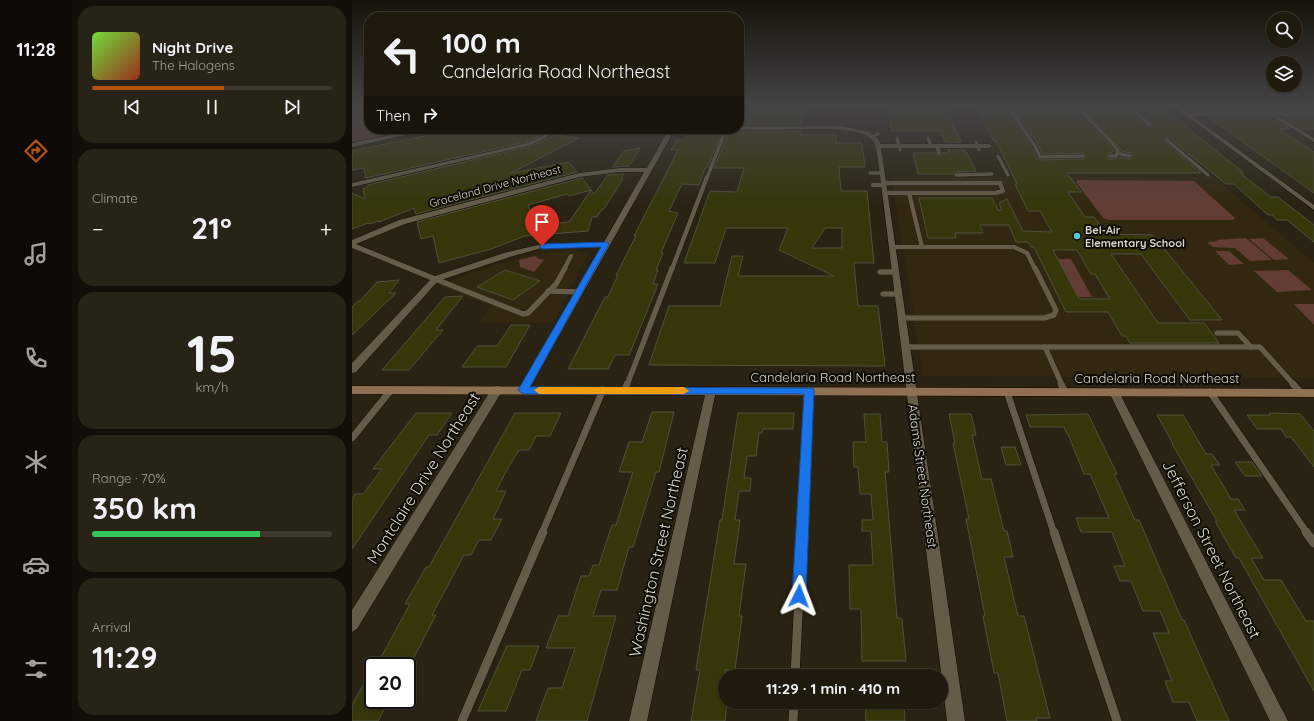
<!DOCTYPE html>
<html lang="en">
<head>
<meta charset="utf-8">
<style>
	:root { --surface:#201a0e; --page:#282317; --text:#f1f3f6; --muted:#a2a19e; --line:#3d382e; --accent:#b45309 }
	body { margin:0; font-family:Quicksand,sans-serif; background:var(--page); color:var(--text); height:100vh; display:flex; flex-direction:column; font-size:15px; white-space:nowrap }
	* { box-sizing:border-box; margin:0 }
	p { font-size:13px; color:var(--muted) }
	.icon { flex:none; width:22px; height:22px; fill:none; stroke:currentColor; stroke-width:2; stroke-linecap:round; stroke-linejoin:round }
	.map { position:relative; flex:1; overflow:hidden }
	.panel { display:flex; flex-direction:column; gap:6px; padding:6px; background:#120e08; width:280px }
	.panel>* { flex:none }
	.guide { position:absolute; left:12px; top:12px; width:380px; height:122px; border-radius:16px; box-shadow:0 1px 3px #0004,0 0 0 1px var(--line); background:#201a0e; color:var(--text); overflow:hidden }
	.fabs { position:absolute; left:914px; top:12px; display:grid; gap:8px }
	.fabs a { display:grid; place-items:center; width:36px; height:36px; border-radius:50%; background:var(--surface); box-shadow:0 1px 3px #0004,0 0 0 1px var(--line); font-size:20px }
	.speed { position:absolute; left:12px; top:657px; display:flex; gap:8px; font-size:20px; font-weight:700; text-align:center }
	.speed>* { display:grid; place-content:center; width:52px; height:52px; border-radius:50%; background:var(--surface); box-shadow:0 1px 3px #0004,0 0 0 1px var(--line); line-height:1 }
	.speed .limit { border:2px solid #111; border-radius:6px; background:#fff; color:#111 }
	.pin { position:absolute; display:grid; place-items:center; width:34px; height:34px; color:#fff; margin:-41px -17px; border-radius:50% 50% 50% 0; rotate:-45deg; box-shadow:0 0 4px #0007 }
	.pin .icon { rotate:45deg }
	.me { position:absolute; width:44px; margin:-22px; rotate:3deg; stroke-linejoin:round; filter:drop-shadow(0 0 3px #0008) }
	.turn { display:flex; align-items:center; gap:14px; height:84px; padding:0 12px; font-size:18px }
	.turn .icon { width:52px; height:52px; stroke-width:2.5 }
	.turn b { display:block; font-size:28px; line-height:34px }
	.then { display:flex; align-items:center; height:38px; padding:0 12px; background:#0003; gap:8px; font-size:15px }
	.big { font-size:30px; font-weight:700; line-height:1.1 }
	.panel .widget { flex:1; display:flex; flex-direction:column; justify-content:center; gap:6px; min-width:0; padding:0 14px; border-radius:16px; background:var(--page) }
	.panel .dial { align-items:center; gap:0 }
	.dial b { font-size:52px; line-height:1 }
	.song { display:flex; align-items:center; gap:12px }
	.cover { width:48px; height:48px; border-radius:6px; background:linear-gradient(135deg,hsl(100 70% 55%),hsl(10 70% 35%)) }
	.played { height:4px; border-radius:2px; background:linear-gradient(90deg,var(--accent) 55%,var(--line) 55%) }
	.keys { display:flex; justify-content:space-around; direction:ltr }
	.heat { display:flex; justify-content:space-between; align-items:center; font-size:22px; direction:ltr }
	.charge { height:6px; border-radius:3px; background:linear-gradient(90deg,#34c759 70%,var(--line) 0) }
	.trip { position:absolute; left:366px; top:669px; width:230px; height:40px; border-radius:20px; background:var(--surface); box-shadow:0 1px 3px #0004,0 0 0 1px var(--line); font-weight:700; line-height:40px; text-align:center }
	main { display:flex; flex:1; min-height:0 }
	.menu { display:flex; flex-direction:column; width:72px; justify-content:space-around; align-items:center; background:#0d0a06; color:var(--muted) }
	.menu .icon { width:28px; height:28px }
	.menu .active { color:var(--accent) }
	.menu b { font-size:18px; color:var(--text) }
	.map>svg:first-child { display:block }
	.built { fill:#322710 }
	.green { fill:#633d35 }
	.building { fill:#36360a; stroke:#4f503d; fill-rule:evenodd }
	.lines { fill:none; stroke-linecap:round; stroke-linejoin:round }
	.service-far4-casing { stroke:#120b01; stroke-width:4 }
	.service-far3-casing { stroke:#120b01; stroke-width:5 }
	.service-far2-casing { stroke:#120b01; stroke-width:6 }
	.service-far1-casing { stroke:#120b01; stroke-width:8 }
	.service-casing { stroke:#120b01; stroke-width:10 }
	.minor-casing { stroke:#120b01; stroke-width:1 }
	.secondary-casing { stroke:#120b01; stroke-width:1 }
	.service-far4 { stroke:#655b49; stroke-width:3.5 }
	.service-far3 { stroke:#655b49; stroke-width:4.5 }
	.service-far2 { stroke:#655b49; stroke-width:5.5 }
	.service-far1 { stroke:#655b49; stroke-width:7 }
	.service { stroke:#655b49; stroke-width:9 }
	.minor { fill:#655b49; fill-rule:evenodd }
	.secondary { fill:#8f7050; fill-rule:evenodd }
	.route { fill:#1a73e8; stroke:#114b97 }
	.slow { fill:#f59e0b }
	.poi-dot { fill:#56c9e1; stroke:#0f0c06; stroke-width:1.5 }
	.labels { text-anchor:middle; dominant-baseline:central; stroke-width:4; stroke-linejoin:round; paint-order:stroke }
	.far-street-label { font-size:11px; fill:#dbd6cb; stroke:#0f0c06 }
	.far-poi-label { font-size:11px; font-weight:bold; fill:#dbd6cb; stroke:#0f0c06; text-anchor:start }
	.street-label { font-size:13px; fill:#dbd6cb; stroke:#0f0c06 }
	.near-street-label { font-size:16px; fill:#dbd6cb; stroke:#0f0c06 }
</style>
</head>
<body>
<main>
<nav class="menu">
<b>11:28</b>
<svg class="icon active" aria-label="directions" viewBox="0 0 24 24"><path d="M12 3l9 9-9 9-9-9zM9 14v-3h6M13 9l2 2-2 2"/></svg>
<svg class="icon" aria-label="music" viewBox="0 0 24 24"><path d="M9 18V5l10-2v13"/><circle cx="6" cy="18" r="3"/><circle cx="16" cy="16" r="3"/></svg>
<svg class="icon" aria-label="phone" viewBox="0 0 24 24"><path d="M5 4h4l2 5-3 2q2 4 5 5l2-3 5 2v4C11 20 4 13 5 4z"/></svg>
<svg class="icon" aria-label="climate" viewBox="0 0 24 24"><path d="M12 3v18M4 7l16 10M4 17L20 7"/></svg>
<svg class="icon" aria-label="car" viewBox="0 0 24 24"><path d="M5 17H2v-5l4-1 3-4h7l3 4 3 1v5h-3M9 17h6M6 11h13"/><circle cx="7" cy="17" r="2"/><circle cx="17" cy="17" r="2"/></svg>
<svg class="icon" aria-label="filters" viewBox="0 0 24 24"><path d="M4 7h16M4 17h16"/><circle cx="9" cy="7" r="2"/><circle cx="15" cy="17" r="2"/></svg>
</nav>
<section class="panel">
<div class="widget">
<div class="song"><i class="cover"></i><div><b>Night Drive</b><p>The Halogens</p></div></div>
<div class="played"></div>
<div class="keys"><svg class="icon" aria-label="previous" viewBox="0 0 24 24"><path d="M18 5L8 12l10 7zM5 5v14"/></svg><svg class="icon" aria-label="pause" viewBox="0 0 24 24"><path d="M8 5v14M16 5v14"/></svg><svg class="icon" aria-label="next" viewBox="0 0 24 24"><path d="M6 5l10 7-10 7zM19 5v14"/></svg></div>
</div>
<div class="widget"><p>Climate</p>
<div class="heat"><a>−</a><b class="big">21°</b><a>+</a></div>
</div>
<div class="widget dial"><b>15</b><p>km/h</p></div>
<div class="widget"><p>Range · 70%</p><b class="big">350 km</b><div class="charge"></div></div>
<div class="widget"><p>Arrival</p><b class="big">11:29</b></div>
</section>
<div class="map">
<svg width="962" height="721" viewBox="0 0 962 721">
	<rect width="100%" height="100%" fill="#2a2212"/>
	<g class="built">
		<polygon points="540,177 862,177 962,263 962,378 571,376"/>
		<polygon points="223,250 236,254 201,323 128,322 138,306 88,287 108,277 173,256 200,252"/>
	</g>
	<g class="green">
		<polygon points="0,106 17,106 17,129 71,129 0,144"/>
		<polygon points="726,180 842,181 883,218 881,220 757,220 751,218 724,182"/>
		<polygon points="894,238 920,260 898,261 883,248 861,247 855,242 866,241 864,240"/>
		<polygon points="911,238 937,259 922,260 897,239"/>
		<polygon points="863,251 877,251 892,264 877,265"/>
		<polygon points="184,256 185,258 192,260 182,272 168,267 167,260"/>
		<polygon points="706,259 719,259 740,297 726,297"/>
		<polygon points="936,270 960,290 925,292 902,271"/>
		<polygon points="942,304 962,304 962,325"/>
	</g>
	<g class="building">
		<polygon points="399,106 452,106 449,124 392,124"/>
		<polygon points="536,106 593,106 609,142 593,142 589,131 539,131"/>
		<path d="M623,106h30l27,42 5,11 3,1 43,-1 3,-3 -3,-3 -41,1 -4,-10 -26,-38h65l8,14 22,21 7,10 -7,4v3l3,1h6l3,-2 12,2 2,-4 -2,-2 -10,-2 -5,-8 -26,-27 -6,-10h73l4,3h3l80,64h-4l31,24h7l36,28v17l-27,-22h-10l-5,-5h-4l-34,-31h-8l-58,-47 -4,1 1,4 36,31h-134l14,19h-13l17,25h9l13,17 46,1 69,85h-32l-49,-66h-30l47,69h46l15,20h-89l-4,-7h-4l-14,-24h-42l-32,-65h-3l-3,-5h-12l-7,-17h-29l3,8h-28l1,5h-28l-9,-40h73l6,12h4l-3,-7 8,-4 16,32 29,1 -12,-21h-12l-13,-27h2l-21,-43h-2zM782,109l18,14v4h-4l-15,-13 -1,-3zM701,250h24l14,24h4l15,25h-31z"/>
		<polygon points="840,106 902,106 908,111 847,111"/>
		<polygon points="913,106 957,106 962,109 962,111 921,111"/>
		<polygon points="856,117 919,117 938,129 927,129 962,152 962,193"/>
		<polygon points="931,117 962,117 962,129 950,129"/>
		<polygon points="96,129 163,129 192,133 174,142 14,178 12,168 0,170 0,151 73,136"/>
		<path d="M390,131h58v4h36v8h26l3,24h-26l2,24h26l7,72h-20l4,43h20l7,60 -236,-1 20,-59h51l12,-50h11l-5,20h96l-55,-26 9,-22h-62l-11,35h-31l26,-72 27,1 7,-24h-30l14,-34 13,-1zM473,228h17v20h-30z"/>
		<polygon points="336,133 369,134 355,168 353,168 347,185 330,184 317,211 326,213 309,253 311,253 304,270 306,270 301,284 306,284 280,348 277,355 263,355 256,369 216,369 253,297 256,297 266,275 264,275 284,236 282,236 326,150 319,150 325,140 332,140"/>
		<polygon points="203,135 227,138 159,173 217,162 225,172 64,214 62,208 27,222 26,221 17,224 16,223 0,229 0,193 13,199 11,189 16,187 16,185 179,146"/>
		<polygon points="288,148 277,166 261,167 272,151"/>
		<polygon points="596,150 612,150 613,153 615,153 624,171 604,172 601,174 566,174 561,153 584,153 588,156 590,153 597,153"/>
		<polygon points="272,174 269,179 271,179 252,209 250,209 245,217 240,217 236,231 173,236 139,249 87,263 81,236 69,239 65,222 230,178 239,190 217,196 215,194 176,205 184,225 217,222 239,190 242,194 256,175"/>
		<polygon points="153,270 188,281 161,300 125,287"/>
		<polygon points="47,280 37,293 44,293 0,335 0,307 6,301 8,301 25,282"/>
		<polygon points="111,296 84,330 91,330 57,370 30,370 93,297"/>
		<polygon points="159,325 178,325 154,367 110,367 125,346 145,346"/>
		<polygon points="300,412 322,412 307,472 304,472 281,547 277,547 265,590 249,590 241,616 264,616 235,721 184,721 196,688 210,688 223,648 194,648 206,616 216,616 229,576 237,576 241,565 247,565 260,525 264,525 281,472 267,472 277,442 290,442"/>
		<polygon points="64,413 100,413 85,435 77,435 0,549 0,499 3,494 11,494 30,469 21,469"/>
		<polygon points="163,413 209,413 198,436 184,436 177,450 167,450 156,468 144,491 154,491 141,519 150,519 139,540 127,540 119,555 112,555 80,615 84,615 60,661 27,661 58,604 53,604 74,567 77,567"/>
		<polygon points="386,413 442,413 441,429 411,429 410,433 407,433 404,456 395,456 392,478 399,478 398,491 387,491 383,520 388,520 382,564 394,564 387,616 390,616 383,670 373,670 373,702 375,702 373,721 339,721 348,670 344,670 368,520 370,520"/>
		<polygon points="917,413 948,414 962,431 962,467 939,437 934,437 929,429 905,429 895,415 918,415"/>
		<polygon points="512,414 528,414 530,442 535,442 537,472 533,472 545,618 550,619 554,661 510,661 509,609 498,609 497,565 521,565 519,531 510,531 510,520 521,520 519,494 508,494 506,467 502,467 501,442 514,442"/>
		<polygon points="597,414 619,414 624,435 620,435 630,479 639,479 652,531 655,531 661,557 652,557 666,616 672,616 698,718 684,718 685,721 655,721 646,673 642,673 631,616 633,616 614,519 617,519 601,443 603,443"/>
		<polygon points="736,414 765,474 762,474 783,520 787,520 830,620 832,620 877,721 845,721 837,702 821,702 813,681 820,681 801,633 817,633 808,611 791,611 779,581 768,581 762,566 773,566 760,532 729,532 724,518 757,518 738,474 732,474 716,434 715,434 712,427 678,427 674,415"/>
		<polygon points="805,415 831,415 854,454 860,454 868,465 859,465 879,499 886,499 893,510 882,510 911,558 899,558 912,580 929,580 954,621 962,621 962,691 887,558 884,558 863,521 865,521 820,444 821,444"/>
		<polygon points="649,447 663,447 669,465 654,465"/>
		<polygon points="883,462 900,462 910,476 893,476"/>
		<polygon points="155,646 187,646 178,670 170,670 154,711 126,711"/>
		<polygon points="11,685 21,685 21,700 37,700 26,721 0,721 0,705"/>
		<polygon points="513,702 552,702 553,721 514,721"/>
	</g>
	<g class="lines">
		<g class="service-far4-casing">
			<g id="service-far4">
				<polyline points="656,106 683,146 688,157 731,156"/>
				<path d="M728,106c8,18 28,27 38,45l-2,5h-6"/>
				<polyline points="783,112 798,125"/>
				<polyline points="835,114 962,114"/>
				<polyline points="520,137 526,134"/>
				<polyline points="545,138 548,150"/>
				<polyline points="576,138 579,146"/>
				<polyline points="815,140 856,175"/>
				<polyline points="624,142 627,150"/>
				<polyline points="585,146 587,153"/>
				<polyline points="765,153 778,156"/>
				<polyline points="646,156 656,175"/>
				<polyline points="518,173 531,173"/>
				<polyline points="604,175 640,174"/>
				<polyline points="355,178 374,129"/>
			</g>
		</g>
		<g class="service-far3-casing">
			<g id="service-far3">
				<polyline points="532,183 648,183 651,191 643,193 533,193"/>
				<polyline points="521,185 532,185"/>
				<polyline points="557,193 570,247"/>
				<polyline points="540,247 662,247 675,253 683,269"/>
				<polyline points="212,269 219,256"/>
				<polyline points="320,269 355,177"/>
			</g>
		</g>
		<g class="service-far2-casing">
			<g id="service-far2">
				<polyline points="528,272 544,272"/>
				<polyline points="83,279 171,314 176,313 204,284 213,268"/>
				<polyline points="196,291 227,292"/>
				<polyline points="531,294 546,294"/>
				<polyline points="550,318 692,318 702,315 704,310 683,268"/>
				<polyline points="865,333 886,333 899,347"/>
				<polyline points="553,347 908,347 942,385"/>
				<polyline points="693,347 710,385"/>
				<polyline points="275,385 320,268"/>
			</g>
		</g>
		<g class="service-far1-casing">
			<g id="service-far1">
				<polyline points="709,384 713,392"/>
				<polyline points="941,384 949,393"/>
				<polyline points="273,390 275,384"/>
				<polyline points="655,392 702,533"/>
				<polyline points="858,392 955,533"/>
				<polyline points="0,438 39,390"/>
				<polyline points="190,533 251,390"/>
				<polyline points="450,533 457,391"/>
			</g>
		</g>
		<g class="service-casing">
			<g id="service">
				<polyline points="702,532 765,721"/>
				<polyline points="954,532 962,543"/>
				<polyline points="443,676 450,532"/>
				<polyline points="110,721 191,532"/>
				<polyline points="441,721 442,702"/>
			</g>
		</g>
		<g class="minor-casing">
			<g id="minor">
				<polygon points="821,106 827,106 962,205 962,210"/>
				<polygon points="903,106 910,106 962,138 962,142"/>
				<path d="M387,126h104l27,6 9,8 1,4h109l3,2 -3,2h-108l84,573h-18l-66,-538c-1,-8 -4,-38 -8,-42 -15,-21 -108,-7 -136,-12h2z"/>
				<polygon points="69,129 80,129 0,147 0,143"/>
				<polygon points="204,129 211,129 179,145 0,187 0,183 175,143"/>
				<path d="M317,129h6l-148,264h-8l-1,-3 83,-144 -59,2 -32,9 -72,24 -82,91 -4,1v-10l78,-83 -78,-32v-8l47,-20 180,-47 41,-5h27zM268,172h24l-40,70 -62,2 -38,9 -69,23 -79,-32 49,-20 174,-47z"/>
				<polygon points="145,386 149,387 150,390 149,393 5,629 0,632 0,610 141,387"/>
				<polygon points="359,387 363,388 364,391 295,721 277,721 354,391 355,388"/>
				<polygon points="762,388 766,389 767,392 936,721 918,721 757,392 758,389"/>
			</g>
		</g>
		<g class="secondary-casing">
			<polygon id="secondary" points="0,386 962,389 962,397 0,394"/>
		</g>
		<use href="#service-far4" class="service-far4"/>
		<use href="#service-far3" class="service-far3"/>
		<use href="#service-far2" class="service-far2"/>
		<use href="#service-far1" class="service-far1"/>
		<use href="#service" class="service"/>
		<use href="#minor" class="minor"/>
		<use href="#secondary" class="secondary"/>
	</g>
	<linearGradient id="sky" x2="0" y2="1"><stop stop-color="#17130a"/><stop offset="0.51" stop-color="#444"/><stop offset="1" stop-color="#444" stop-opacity="0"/></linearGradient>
	<rect width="962" height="207" fill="url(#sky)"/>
	<polygon class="route" points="254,242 257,244 178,387 461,388 462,391 454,596 452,601 447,603 442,601 440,596 452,394 171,394 166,390 249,247 190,249 187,246 190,244"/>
	<polygon class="slow" points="187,387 332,387 337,391 332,394 187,394 182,390"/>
	<circle class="poi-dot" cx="725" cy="236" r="4"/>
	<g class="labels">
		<g class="far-street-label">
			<text transform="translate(143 186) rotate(-15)">Graceland Drive Northeast</text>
		</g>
		<g class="far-poi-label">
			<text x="733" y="230">Bel-Air<tspan x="733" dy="13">Elementary School</tspan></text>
		</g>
		<g class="street-label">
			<text x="481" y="377">Candelaria Road Northeast</text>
			<text x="805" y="378">Candelaria Road Northeast</text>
			<text transform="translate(571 476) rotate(82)">Adams Street Northeast</text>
		</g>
		<g class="near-street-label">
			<text transform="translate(71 478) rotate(-58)">Montclaire Drive Northeast</text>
			<text transform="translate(860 549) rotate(63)">Jefferson Street Northeast</text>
			<text transform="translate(306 552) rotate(-77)">Washington Street Northeast</text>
		</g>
	</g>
</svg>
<div class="fabs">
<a><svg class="icon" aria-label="search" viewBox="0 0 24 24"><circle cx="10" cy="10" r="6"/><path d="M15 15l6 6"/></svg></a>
<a><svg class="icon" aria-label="layers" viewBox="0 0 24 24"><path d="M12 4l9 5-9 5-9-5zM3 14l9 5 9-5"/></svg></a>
</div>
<div class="speed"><div class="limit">20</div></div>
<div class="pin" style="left:190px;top:246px;background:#d93025"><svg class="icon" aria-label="arrive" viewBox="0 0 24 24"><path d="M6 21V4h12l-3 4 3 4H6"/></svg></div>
<svg class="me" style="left:447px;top:596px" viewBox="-20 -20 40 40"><path d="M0-17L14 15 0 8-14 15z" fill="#1a73e8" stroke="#fff" stroke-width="4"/></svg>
<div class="trip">11:29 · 1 min · 410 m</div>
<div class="guide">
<div class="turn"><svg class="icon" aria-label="left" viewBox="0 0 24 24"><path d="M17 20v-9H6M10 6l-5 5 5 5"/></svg><div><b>100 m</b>Candelaria Road Northeast</div></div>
<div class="then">Then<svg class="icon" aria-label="right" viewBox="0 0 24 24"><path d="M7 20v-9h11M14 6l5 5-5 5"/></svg></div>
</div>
</div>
</main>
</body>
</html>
